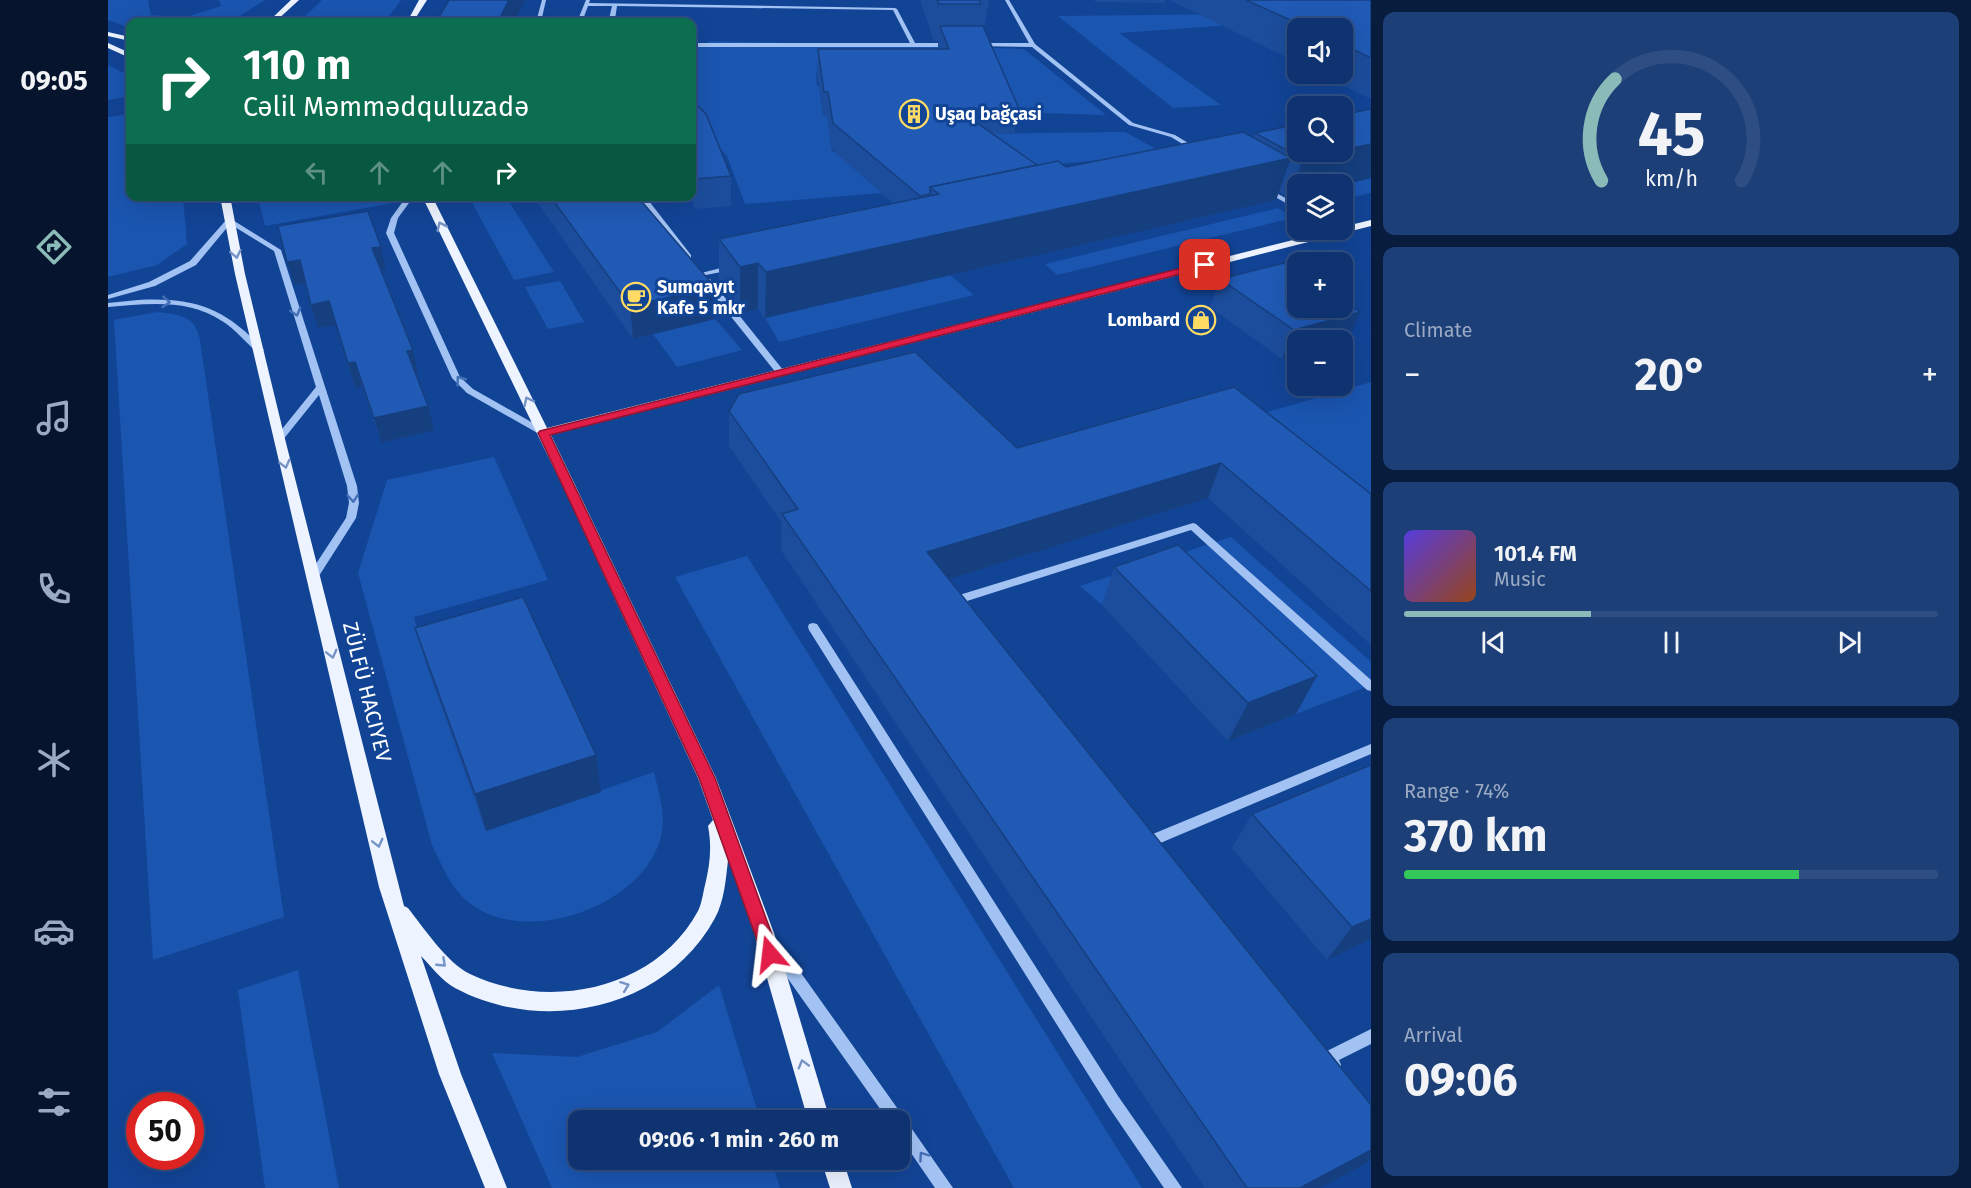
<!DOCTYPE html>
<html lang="en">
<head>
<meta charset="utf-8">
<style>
	:root { --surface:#0e3370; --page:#1c3f78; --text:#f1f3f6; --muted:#9baac3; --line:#2e4e83; --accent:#8bbbb9 }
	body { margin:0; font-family:"Fira Sans",sans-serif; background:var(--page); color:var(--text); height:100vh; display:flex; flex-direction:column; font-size:22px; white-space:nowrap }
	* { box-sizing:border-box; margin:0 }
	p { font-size:20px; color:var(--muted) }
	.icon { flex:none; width:33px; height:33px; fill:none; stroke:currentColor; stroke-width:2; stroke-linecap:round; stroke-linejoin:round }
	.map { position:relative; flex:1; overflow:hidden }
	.details { display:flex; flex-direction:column; gap:12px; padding:12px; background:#081c3e; width:600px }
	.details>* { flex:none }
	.banner { position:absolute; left:18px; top:18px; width:570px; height:183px; border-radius:12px; box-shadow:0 6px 24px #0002,0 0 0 2px var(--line); background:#0b6e4f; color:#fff; overflow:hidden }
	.fabs { position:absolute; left:1179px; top:18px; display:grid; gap:12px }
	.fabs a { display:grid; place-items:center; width:66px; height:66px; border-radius:12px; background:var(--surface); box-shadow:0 6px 24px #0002,0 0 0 2px var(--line); font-size:30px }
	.speed { position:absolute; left:18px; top:1092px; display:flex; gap:12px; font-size:30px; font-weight:700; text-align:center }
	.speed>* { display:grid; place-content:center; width:78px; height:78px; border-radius:50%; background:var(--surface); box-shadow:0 6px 24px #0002,0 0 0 2px var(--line); line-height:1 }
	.speed .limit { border:9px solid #d22; background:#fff; color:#111 }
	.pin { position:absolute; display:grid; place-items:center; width:51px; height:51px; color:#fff; margin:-26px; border-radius:12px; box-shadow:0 3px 9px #0006 }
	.me { position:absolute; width:66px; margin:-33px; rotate:343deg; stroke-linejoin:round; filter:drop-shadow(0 0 4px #0008) }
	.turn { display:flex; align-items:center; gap:21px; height:126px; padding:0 18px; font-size:27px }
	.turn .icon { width:78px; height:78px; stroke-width:2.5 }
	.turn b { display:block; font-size:42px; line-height:51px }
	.lanes { display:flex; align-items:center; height:57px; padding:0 18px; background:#0003; justify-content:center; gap:30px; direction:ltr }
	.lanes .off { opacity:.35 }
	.big { font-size:45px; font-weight:700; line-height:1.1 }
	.details .tile { flex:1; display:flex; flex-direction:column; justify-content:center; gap:9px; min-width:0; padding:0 21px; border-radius:12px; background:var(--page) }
	.details .dial { align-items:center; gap:0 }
	.dial svg { height:156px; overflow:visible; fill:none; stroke:var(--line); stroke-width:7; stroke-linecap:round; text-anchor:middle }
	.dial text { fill:var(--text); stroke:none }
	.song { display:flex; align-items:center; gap:18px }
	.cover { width:72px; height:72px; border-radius:9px; background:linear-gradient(135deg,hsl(250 70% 55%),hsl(20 70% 35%)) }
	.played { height:6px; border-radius:3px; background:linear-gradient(90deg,var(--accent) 35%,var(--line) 35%) }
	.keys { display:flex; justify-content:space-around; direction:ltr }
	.heat { display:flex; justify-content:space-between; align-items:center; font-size:33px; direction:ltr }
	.charge { height:9px; border-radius:4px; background:linear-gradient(90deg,#34c759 74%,var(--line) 0) }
	.trip { position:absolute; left:460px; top:1110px; width:342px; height:60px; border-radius:12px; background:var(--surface); box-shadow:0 6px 24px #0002,0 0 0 2px var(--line); font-weight:700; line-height:60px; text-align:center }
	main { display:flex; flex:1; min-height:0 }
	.dock { display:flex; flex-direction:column; width:108px; justify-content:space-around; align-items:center; background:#06142d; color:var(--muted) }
	.dock .icon { width:42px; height:42px }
	.dock .current { color:var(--accent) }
	.dock b { font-size:27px; color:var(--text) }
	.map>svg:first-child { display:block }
	.green { fill:#1a55b0 }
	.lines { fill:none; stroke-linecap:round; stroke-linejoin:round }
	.minor { fill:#a2c2f3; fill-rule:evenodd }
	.major { fill:#eef4ff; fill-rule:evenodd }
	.wall { fill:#1c4d9c }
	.shaded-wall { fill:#163f7f }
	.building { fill:#205ab5; stroke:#163f7f; stroke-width:1.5 }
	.oneway { stroke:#7593c5 }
	.oneway2 { stroke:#4470b7 }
	.route { fill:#e11d48; stroke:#92132f; stroke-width:1.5 }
	.labels { text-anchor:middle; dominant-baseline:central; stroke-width:6; stroke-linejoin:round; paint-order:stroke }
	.far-poi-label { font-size:18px; font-weight:bold; fill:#fff; stroke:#124496; text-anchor:start }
	.street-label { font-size:21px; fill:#fff; stroke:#124496 }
</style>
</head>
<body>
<main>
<nav class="dock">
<b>09:05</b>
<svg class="icon current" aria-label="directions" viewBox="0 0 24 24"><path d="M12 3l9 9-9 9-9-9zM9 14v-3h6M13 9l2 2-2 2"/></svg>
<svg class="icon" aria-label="music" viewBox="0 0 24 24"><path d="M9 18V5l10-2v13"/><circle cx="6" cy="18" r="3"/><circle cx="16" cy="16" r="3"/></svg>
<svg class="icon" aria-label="phone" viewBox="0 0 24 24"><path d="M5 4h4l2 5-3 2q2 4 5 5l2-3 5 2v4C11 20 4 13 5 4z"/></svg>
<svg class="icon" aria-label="climate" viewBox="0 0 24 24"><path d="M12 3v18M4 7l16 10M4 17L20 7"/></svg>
<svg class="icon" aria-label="car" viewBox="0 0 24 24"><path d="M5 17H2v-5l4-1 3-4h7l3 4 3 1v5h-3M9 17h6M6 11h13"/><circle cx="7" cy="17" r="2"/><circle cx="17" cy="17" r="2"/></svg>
<svg class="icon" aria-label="filters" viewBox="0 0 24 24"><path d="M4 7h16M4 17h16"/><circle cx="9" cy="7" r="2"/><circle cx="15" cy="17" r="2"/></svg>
</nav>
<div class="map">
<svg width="1263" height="1188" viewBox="0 0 1263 1188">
	<rect width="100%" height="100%" fill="#124496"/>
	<g class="green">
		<polygon points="0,0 41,0 40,1 43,15 69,17 69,22 22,22 22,28 0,20"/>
		<polygon points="111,0 157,0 122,22 84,22 84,15 113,6"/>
		<polygon points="214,0 293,0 277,22 191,22"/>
		<polygon points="1125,14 1137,24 1011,33 1113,105 1065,108 950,16"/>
		<polygon points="602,41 916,49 998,115 897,112 804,73 708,73 709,86 748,86 713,101 715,116 754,116 722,135 724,152 825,152 849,134 1017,132 1057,154 894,169 774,193 637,204 619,156 584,117 584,50"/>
		<polygon points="0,65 22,76 22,96 0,100"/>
		<polygon points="22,114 22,196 75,197 79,244 49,265 0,277 0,117"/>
		<polygon points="1263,178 1263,193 1235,199 1235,185"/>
		<polygon points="281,196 285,203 157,226 150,197"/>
		<polygon points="361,197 398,197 446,272 406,280"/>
		<polygon points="1170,208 1185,218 949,275 937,264"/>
		<polygon points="842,275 866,295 671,342 657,318"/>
		<polygon points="452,281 476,322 440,329 417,287"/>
		<path d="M49,312c23,3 38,3 43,28l84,577 -131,43 -39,-640z"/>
		<polygon points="607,319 634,350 569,367 545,334"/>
		<polygon points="1263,382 1263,494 1159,412"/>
		<path d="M386,457l54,123 -134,37 13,49 59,164 168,-58c5,22 13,46 6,68 -19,66 -131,106 -188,65 -21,-15 -29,-38 -40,-60l-74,-272 29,-93z"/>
		<polygon points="1123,537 1263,662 1263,685 1188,714 1056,584 994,605 972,586"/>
		<polygon points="639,556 1034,1188 906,1188 567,577"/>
		<polygon points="190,970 231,1188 157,1188 130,990"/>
		<polygon points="611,985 652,1120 471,1120 471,1160 663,1160 672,1188 444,1188 384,1053 469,1057 549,1032"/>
	</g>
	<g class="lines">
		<g class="minor">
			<polygon points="434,0 438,0 433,22 428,22"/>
			<polygon points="478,0 482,0 481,3 787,8 789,9 807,43 844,43 847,45 844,47 584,47 584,43 802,43 785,10 509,6 507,19 509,22 504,22 501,19 504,6 480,6 474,22 469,22"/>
			<polygon points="897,0 901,0 927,44 1025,123 1067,135 1090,149 1090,151 1086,151 1063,137 1021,125 924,47 866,46 868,43 921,43"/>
			<polygon points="1157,189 1161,189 1190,205 1190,210 1157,191"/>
			<polygon points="299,196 306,196 290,218 286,233 352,377 365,389 439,431 440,433 439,435 433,435 359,393 344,378 278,233 283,218"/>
			<polygon points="530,196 537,196 583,255 583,259 577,259"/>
			<polygon points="119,219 123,219 173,250 249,486 251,503 248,518 209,579 205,580 200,576 238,518 241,503 239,486 211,395 174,441 171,442 166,439 208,387 166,251 122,224 88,265 47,286 0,299 0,295 41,282 82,261"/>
			<polygon points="625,265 629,267 628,269 593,276 589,274"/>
			<polygon points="596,279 602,279 675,370 675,374 669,374 596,283"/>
			<path d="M30,300c57,-3 87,8 126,50l-4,2h-3c-12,-10 -22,-23 -35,-31 -34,-23 -76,-17 -114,-14v-4z"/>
			<polygon points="1085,523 1088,524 1263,680 1263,691 1259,690 1083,530 859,601 863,606 858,610 854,609 847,599 848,596"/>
			<polygon points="705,623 709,624 1010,1096 1074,1188 1056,1188 1000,1106 701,630 700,627 701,624"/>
			<polygon points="1263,744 1263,754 1050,844 1045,846 1040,844 1039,840 1040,836"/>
			<polygon points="666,941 671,942 797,1119 845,1188 827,1188 792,1137 792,1120 780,1120 661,952 659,947 661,942"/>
			<path d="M1263,1029v15l-32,16 2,5 -2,5 -5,2c-7,-2 -11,-7 -13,-14l2,-5z"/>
		</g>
		<g class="major">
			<polygon points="183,0 191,0 167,22 160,22"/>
			<polygon points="311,0 319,0 305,22 299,22"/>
			<polygon points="0,32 22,37 22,41 0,36"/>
			<polygon points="0,43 22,53 22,58 0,48"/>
			<path d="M112,196h10l15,78 40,165 119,467 4,2c15,19 40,56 62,66 77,37 185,17 228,-63 4,-8 5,-18 7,-26 5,-20 7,-39 3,-59l5,-6 -15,-42 -136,-293 -140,-289h10l115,232 786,-198h9v-3l29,-7v6l-820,209 165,343 58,155 56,187h-22l-54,-187 -26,-73c-2,19 -4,42 -13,58 -50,92 -172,117 -260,70 -13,-7 -24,-22 -34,-32l40,118 46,114h-22l-46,-114 -60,-187 -144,-613z"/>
			<polygon points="713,1160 735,1160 744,1188 722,1188"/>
		</g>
	</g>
	<g class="wall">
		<polygon points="812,0 881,0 876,30 911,109 906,134 885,134 929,165 958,167 1146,138 1147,133 1263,109 1263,178 1234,185 1190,184 1190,195 1181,197 1171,192 1168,200 657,318 650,309 632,313 611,284 611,239 785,203 723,149 719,116 715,116 709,73 710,49 830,49 830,41 826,41"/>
		<polygon points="985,0 1057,0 1057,3 989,2"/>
		<polygon points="1062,0 1263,0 1263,98 1261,98 1211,74 1234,74 1234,28 1190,28 1190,63"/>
		<polygon points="584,100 623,176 623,206 587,209 583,196 584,196"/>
		<polygon points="425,196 529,196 607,287 607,319 525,339"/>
		<polygon points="273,247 278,269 273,270 310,374 308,374 326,430 273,443 254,386 247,388 228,325 210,328 197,283 187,285"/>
		<polygon points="1112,279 1240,340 1190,340 1190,354 1174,359 1102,307"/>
		<polygon points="1126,387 1263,494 1263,645 1100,498 841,579 1257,1164 1212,1188 1097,1188 673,550 674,523 621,446 621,411 909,448"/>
		<polygon points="1006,567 1188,714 1120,741 994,605"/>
		<polygon points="307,628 488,755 493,792 378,831 319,666"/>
		<polygon points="1144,814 1263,939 1219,960 1124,848"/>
	</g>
	<g class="shaded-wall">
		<polygon points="401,0 417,0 406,22 390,22"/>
		<polygon points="1263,144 1263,178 1234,185 1190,184 1190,195 1181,197 1195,159 1228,152 1234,152 1234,150"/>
		<polygon points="1183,158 1168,200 657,318 658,272"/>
		<polygon points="273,247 278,269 270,271 264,248"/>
		<polygon points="192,260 199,283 187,285 179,262"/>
		<polygon points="650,263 650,309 632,313 632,267"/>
		<polygon points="607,287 607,319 525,339 522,306"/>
		<polygon points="221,301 228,325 210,328 203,305"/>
		<polygon points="1252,312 1240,340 1234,342 1234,340 1190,340 1190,354 1174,359 1186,330"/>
		<polygon points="305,350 310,374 305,375 299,351"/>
		<polygon points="247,362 254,386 247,388 240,363"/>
		<polygon points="320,406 326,430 273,443 266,418"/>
		<polygon points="1113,463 1100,498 813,588 819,552"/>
		<polygon points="1209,676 1188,714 1120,741 1140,703"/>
		<polygon points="488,755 493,792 378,831 367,794"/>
		<polygon points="1263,919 1263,939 1219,960 1244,927"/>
		<polygon points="1263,1150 1263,1159 1257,1164 1212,1188 1192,1188"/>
	</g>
	<g class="building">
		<polygon points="341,0 401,0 390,22 328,22"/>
		<polygon points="829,0 871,0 873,4 831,4"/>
		<polygon points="1138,0 1263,0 1263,58 1234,44 1234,28 1200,28"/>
		<polygon points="832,26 875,26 911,109 849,109 929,165 822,187 822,194 812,196 725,123 720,92 716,92 710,49 841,49"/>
		<polygon points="584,100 598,114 623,176 586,179 584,172"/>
		<polygon points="1263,109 1263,144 1234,150 1234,115"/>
		<polygon points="1190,124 1190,152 1228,152 1195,159 1147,133"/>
		<polygon points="1135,132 1183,158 658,272 650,263 632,267 611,239 831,194 822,187 950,161 958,167"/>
		<polygon points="442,196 529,196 607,287 522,306"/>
		<polygon points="260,211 273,247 264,248 305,350 299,351 320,406 266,418 247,362 240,363 221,301 203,305 192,260 179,262 170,226"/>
		<polygon points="1176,263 1190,272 1190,308 1234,308 1234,300 1252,312 1186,330 1112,279"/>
		<polygon points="807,352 909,448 1126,387 1263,494 1263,591 1113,463 819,552 1263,1105 1263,1150 1192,1188 1139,1188 674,514 690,509 621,411 631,394"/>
		<polygon points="1070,545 1209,676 1140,703 1006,567"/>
		<polygon points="415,597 488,755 367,794 307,628"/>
		<polygon points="1263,765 1263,919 1244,927 1144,814"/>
	</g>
	<defs><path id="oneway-chevron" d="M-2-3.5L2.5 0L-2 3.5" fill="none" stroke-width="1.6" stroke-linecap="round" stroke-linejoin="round" transform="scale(1.5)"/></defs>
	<g class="oneway">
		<use href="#oneway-chevron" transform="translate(333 226) rotate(-116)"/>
		<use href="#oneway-chevron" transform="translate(128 254) rotate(79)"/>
		<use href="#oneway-chevron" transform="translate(420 401) rotate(-116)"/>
		<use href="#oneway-chevron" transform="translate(177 464) rotate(76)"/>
		<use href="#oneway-chevron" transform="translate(224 654) rotate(76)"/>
		<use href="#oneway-chevron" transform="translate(270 843) rotate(76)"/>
		<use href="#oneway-chevron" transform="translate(334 963) rotate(43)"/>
		<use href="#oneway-chevron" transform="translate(517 986) rotate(-21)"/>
		<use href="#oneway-chevron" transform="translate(695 1064) rotate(-106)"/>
	</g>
	<g class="oneway2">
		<use href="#oneway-chevron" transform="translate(58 302) rotate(3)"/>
		<use href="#oneway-chevron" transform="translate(188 312) rotate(73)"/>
		<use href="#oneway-chevron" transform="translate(352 380) rotate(-127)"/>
		<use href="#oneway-chevron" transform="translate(245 498) rotate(86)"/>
		<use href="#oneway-chevron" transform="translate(815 1156) rotate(-125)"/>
	</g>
	<polygon class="route" points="1097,262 1102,265 1100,267 442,435 607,778 671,954 669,960 662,962 656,960 591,778 430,433 432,431"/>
	<defs>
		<g id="building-ring" transform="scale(1.5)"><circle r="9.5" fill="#124496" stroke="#ffdb64" stroke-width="1.5"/><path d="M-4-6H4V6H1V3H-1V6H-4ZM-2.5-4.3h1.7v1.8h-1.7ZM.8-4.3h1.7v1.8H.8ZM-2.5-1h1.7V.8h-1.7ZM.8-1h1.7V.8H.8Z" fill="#ffdb64"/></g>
		<g id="cafe-ring" transform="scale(1.5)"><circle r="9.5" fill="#124496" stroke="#ffdb64" stroke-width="1.5"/><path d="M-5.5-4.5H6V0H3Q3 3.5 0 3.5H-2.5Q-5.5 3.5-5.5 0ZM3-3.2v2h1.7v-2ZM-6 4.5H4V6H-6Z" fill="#ffdb64"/></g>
		<g id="shop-ring" transform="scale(1.5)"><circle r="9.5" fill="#124496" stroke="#ffdb64" stroke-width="1.5"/><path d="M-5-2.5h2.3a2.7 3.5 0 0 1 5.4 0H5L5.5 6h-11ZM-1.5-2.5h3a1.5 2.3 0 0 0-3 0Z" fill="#ffdb64"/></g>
	</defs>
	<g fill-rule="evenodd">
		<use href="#building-ring" x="806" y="114"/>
		<use href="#cafe-ring" x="528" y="297"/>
		<use href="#shop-ring" x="1093" y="320"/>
	</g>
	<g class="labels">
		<g class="far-poi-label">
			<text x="827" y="114">Uşaq bağçasi</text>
			<text x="549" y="287">Sumqayıt<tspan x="549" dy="21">Kafe 5 mkr</tspan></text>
			<text x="1072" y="320" text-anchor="end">Lombard</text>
		</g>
		<g class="street-label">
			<text transform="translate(259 692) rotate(76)">ZÜLFÜ HACIYEV</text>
		</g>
	</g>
</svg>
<div class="fabs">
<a><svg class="icon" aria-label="sound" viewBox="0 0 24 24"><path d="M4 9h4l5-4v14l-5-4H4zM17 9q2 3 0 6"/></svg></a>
<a><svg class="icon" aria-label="search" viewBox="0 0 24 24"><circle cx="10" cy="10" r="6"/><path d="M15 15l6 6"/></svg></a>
<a><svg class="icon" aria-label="layers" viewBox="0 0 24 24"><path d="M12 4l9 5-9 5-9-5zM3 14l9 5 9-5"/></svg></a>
<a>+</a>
<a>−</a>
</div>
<div class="speed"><div class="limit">50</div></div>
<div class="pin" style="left:1097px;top:265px;background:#d93025"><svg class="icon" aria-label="arrive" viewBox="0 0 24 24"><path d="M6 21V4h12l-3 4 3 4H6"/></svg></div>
<svg class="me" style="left:662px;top:954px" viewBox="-20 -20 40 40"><path d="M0-17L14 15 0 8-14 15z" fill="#e11d48" stroke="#fff" stroke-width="4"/></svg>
<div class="trip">09:06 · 1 min · 260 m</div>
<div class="banner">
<div class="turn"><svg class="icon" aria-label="right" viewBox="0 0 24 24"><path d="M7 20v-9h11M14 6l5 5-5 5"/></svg><div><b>110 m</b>Cəlil Məmmədquluzadə</div></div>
<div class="lanes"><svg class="icon off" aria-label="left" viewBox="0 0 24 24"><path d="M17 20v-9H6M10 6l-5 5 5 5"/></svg><svg class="icon off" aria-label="ahead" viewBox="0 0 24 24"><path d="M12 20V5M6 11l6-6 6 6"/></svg><svg class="icon off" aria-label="ahead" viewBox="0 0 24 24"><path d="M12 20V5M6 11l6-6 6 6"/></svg><svg class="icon" aria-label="right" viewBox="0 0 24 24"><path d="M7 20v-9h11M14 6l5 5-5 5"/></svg></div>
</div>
</div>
<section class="details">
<div class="tile dial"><svg viewBox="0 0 100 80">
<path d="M14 69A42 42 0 1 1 86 69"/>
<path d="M14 69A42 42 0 0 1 21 17" stroke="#8bbbb9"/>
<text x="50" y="56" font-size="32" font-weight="700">45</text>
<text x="50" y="72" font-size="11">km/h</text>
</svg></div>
<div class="tile"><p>Climate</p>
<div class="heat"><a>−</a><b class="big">20°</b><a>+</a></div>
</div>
<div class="tile">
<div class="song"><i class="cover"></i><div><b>101.4 FM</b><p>Music</p></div></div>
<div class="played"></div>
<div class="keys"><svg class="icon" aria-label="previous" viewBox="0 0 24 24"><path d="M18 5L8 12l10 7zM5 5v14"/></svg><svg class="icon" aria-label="pause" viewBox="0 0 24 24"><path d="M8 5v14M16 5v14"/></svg><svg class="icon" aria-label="next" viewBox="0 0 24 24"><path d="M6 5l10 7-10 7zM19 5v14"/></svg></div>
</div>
<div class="tile"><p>Range · 74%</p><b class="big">370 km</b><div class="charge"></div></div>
<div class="tile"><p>Arrival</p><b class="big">09:06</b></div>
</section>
</main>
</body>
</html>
